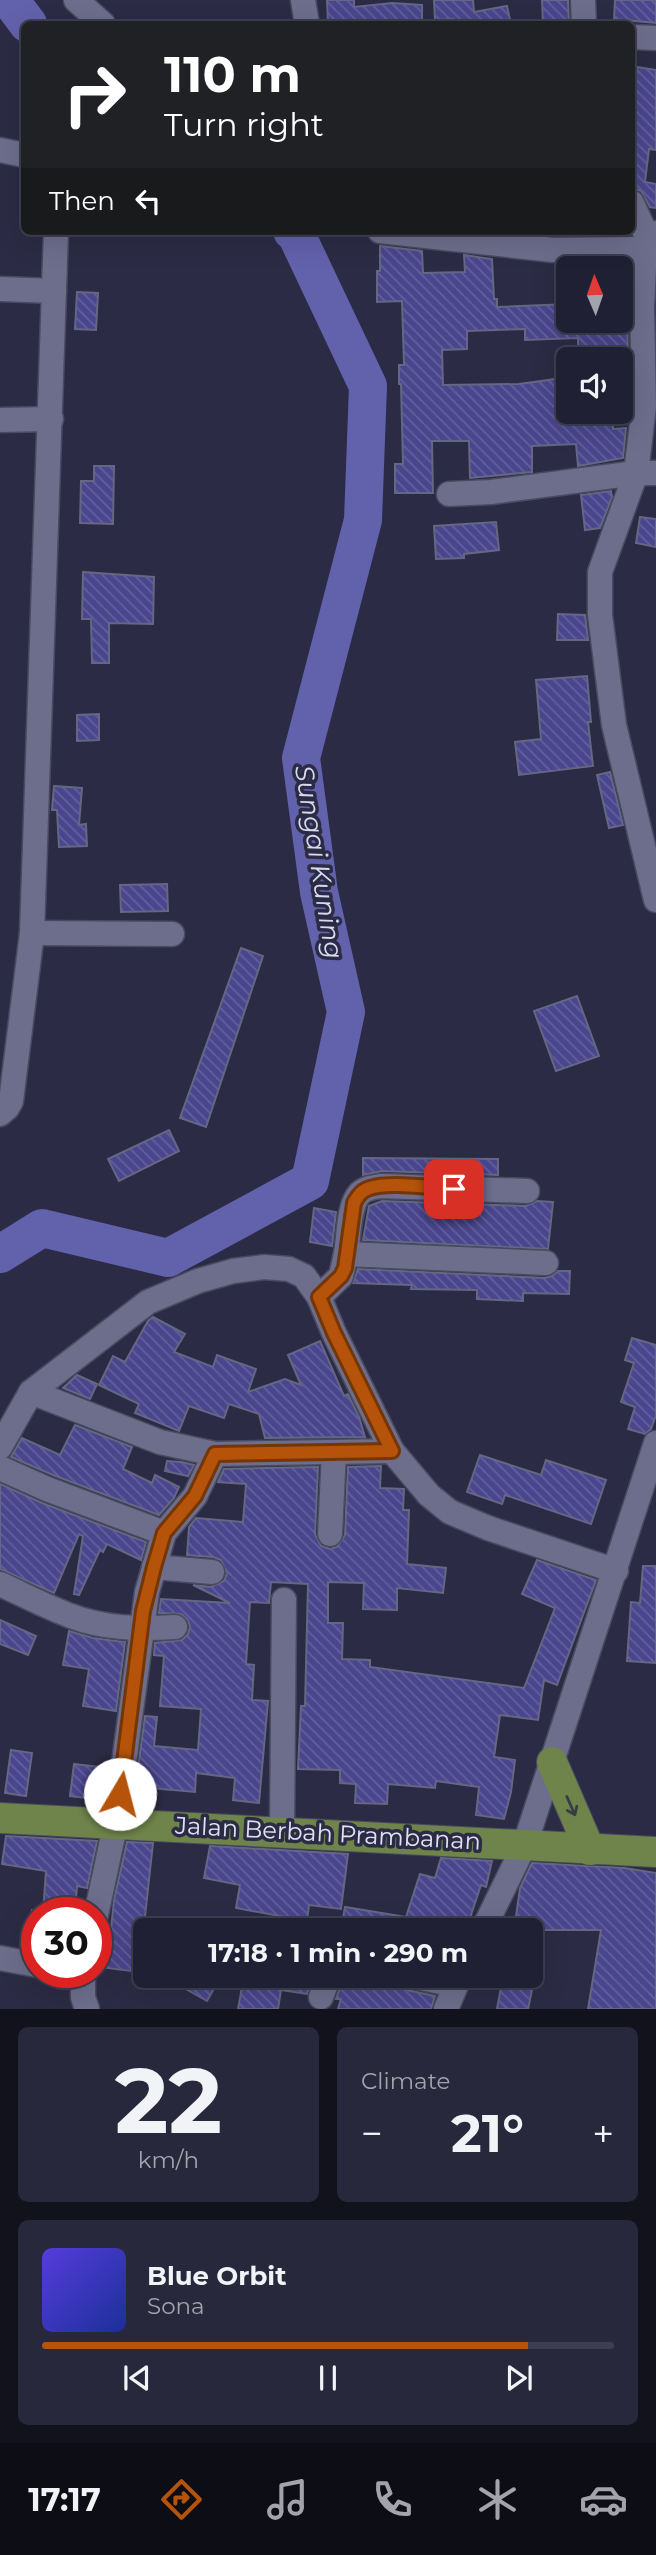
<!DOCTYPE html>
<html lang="en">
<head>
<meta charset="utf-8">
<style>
	:root { --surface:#202034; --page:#28283c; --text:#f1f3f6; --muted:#a2a3ac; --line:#3d3e4f; --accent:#b45309 }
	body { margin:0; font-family:Montserrat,sans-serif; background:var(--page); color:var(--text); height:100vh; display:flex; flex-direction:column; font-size:26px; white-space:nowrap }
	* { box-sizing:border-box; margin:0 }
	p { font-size:23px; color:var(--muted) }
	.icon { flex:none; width:38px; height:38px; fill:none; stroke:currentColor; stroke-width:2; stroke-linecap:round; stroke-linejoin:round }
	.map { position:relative; height:2009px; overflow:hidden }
	.details { display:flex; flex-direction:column; gap:18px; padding:18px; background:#12121d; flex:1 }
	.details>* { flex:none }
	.guide { position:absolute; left:21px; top:21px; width:614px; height:214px; border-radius:10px; box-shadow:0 7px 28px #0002,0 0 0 2px var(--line); background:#202124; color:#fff; overflow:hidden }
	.needle { width:46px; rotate:358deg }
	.fabs { position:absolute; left:556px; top:256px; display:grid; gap:14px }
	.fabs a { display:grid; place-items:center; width:77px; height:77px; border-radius:10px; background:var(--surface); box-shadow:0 7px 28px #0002,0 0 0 2px var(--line); font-size:35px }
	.speed { position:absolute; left:21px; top:1897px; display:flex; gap:14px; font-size:35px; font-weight:700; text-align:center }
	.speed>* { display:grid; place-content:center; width:91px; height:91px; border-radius:50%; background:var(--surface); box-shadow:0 7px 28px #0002,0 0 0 2px var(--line); line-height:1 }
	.speed .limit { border:10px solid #d22; background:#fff; color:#111 }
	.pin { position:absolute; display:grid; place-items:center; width:60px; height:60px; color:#fff; margin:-30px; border-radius:14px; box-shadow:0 4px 10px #0006 }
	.me { position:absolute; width:77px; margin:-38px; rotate:8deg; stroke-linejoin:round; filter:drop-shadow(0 0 5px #0008) }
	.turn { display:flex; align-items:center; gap:24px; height:147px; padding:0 28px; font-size:32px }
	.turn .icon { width:91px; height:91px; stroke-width:2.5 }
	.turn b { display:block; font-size:49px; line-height:60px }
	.then { display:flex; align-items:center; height:66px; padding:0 28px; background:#0003; gap:14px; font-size:26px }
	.big { font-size:52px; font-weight:700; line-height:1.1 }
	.details .tile { flex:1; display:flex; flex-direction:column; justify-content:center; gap:10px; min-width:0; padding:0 24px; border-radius:10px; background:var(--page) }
	.details .dial { align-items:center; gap:0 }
	.dial b { font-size:91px; line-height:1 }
	.song { display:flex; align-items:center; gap:21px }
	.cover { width:84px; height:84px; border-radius:10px; background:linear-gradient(135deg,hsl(250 70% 55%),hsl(230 70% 35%)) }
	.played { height:7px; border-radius:4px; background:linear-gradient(90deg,var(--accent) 85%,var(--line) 85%) }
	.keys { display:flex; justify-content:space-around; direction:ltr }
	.heat { display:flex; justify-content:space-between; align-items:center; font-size:38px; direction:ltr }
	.details .tiles { flex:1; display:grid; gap:18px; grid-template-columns:1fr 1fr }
	.tile:last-child { grid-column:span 2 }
	.trip { position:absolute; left:133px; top:1918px; width:410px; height:70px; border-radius:10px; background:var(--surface); box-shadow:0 7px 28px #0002,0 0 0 2px var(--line); font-weight:700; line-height:70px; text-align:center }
	.tabs { display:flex; height:112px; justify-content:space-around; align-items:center; background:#0d0d15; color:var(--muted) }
	.tabs .icon { width:49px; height:49px }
	.tabs .active { color:var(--accent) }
	.tabs b { font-size:32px; color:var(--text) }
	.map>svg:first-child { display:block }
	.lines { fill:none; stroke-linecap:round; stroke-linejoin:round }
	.river { stroke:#6261ab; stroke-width:38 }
	.building { fill:url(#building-back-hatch); stroke:#646683; stroke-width:2 }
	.minor-casing { stroke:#49495f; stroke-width:27 }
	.major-casing { stroke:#49495f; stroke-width:32 }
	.minor { stroke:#6d6e8c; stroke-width:24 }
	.major { stroke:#6f844a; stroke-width:30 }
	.oneway { stroke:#393d46 }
	.route-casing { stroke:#753606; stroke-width:18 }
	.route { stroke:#b45309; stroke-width:12 }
	.labels { text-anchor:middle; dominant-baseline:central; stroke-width:7; stroke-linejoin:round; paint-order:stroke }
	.street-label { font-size:24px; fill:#dfe1f2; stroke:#2b2b45 }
	.water-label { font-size:26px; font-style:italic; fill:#d9daef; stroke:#2b2b45 }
</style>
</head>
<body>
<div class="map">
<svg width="656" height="2009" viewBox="0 0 656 2009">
	<defs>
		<pattern id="building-back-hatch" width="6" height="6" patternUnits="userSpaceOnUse" patternTransform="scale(1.75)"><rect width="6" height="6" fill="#49468d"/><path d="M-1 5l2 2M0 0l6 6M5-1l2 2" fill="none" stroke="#63609e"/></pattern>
	</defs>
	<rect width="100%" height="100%" fill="#2b2b45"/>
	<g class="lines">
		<g class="river">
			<polyline points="10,0 28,24"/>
			<polyline points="0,1254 42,1228 168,1258 310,1181 346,1012 319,892 301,758 363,520 368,386 296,234 292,231"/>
		</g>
	</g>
	<g class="building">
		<polygon points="327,0 354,0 354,7 392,3 422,5 422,24 328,24"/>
		<polygon points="434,0 473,0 474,12 507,6 511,24 454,24 453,19 435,20"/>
		<polygon points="542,0 568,0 569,24 543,24"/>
		<polygon points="615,0 656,0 656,23 614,19"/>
		<polygon points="637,67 656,70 656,150 649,149 645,182 656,184 656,208 650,207 641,191 632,188 632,85 635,85"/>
		<polygon points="380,246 422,251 423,273 465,272 464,255 492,259 494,299 497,299 497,307 569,304 569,320 627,320 628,359 578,359 578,338 525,340 525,329 467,331 467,349 442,350 443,385 519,384 563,378 567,411 612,411 613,429 626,428 623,458 578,466 576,444 532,446 532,472 470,478 469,441 432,441 433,493 395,493 395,464 403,464 401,384 399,384 399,365 404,365 402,301 377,302 377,271 380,271"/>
		<polygon points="77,292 98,293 96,330 75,329"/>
		<polygon points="94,466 114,466 113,524 80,523 81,481 94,481"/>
		<polygon points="611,491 612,497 600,528 585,530 581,495"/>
		<polygon points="640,517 656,519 656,547 636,543"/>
		<polygon points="496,522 499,550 464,554 464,558 436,559 434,526"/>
		<polygon points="83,572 154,577 153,624 109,623 109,663 92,663 91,619 82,619"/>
		<polygon points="558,614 585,615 588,640 557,640"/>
		<polygon points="587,676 591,722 588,722 593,766 519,775 515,742 541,739 536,680"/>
		<polygon points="99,714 99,740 77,741 77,715"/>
		<polygon points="610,772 623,825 609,828 597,775"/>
		<polygon points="54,786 82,788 79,825 86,824 87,846 59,847 57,810 52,810"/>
		<polygon points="167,884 168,911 121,912 120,885"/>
		<polygon points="241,948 263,956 206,1127 180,1118"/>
		<polygon points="577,996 599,1056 556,1071 534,1011"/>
		<polygon points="169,1130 179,1151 119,1181 108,1159"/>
		<polygon points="363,1158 498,1159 498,1175 382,1171 363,1175"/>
		<polygon points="382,1201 526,1206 537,1201 553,1202 548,1249 363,1240 369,1206"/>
		<polygon points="314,1208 336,1212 332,1246 310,1242"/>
		<polygon points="358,1269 545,1278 552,1276 558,1271 570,1271 569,1294 523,1293 523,1301 477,1299 477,1290 411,1289 412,1285 353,1283"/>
		<polygon points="153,1317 185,1334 174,1352 213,1367 217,1355 256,1369 248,1392 285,1379 301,1385 288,1355 320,1341 344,1396 348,1394 359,1417 365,1437 265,1438 259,1414 229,1404 224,1418 189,1406 179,1431 135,1413 139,1404 99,1385 113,1356 125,1362 148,1321"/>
		<polygon points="632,1338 656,1345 656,1415 651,1429 645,1434 628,1429 635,1407 621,1402 634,1363 625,1360"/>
		<polygon points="77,1375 97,1384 90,1399 63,1388"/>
		<polygon points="75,1425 132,1447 123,1469 152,1483 155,1475 179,1487 174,1498 159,1515 53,1475 11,1457 22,1438 60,1455"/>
		<polygon points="480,1455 541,1475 546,1460 606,1480 591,1524 505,1495 502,1504 467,1492"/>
		<polygon points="167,1461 181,1462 194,1465 188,1476 165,1471"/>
		<polygon points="381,1466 380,1488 404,1489 403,1510 409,1510 407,1564 446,1568 443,1593 397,1588 397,1610 363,1609 364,1583 328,1582 328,1623 343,1623 342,1659 370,1660 370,1667 524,1688 555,1608 522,1594 537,1560 596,1580 557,1685 544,1680 538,1720 500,1715 494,1757 515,1760 511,1792 504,1819 476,1815 479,1787 436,1781 435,1788 388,1784 387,1804 355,1803 356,1784 340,1783 340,1770 298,1769 301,1706 305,1706 308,1584 271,1582 269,1603 250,1602 246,1664 254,1665 252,1700 268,1701 259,1803 233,1800 235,1778 196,1773 195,1792 150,1788 149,1793 135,1791 145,1716 157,1717 154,1746 198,1750 201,1709 160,1706 164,1656 154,1655 155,1643 182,1640 188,1634 190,1627 188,1620 181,1614 159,1613 161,1599 230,1603 193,1585 211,1587 224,1581 227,1573 221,1560 213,1557 187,1555 189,1527 196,1518 243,1522 246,1484 218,1482 224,1469 318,1467 315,1534 321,1546 330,1549 337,1547 345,1535 348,1467"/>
		<polygon points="0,1484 42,1503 146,1542 141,1560 107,1544 103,1552 100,1550 79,1595 74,1594 83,1536 79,1534 54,1593 0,1569"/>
		<polygon points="643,1566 656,1566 656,1663 627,1661 631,1602 640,1603"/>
		<polygon points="0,1620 36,1636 28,1655 0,1644"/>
		<polygon points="69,1631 93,1638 125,1642 116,1711 83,1706 89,1669 63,1665"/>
		<polygon points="11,1750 32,1753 26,1796 5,1793"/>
		<polygon points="74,1764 108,1768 104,1800 70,1796"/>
		<polygon points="6,1836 97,1841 87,1888 77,1886 75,1913 43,1913 46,1871 2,1864"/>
		<polygon points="127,1842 153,1843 139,1972 107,1968 114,1900"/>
		<polygon points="210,1846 348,1854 341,1909 309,1905 307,1921 236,1908 240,1885 204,1878"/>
		<polygon points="441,1858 492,1861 486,1887 481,1885 469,1921 460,1918 456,1930 341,1930 345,1907 406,1917 420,1874 435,1878"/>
		<polygon points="532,1863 624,1868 656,1873 656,2009 588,2009 601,1930 514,1930 520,1888"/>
		<polygon points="32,1910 37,1911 37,1950 21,1947"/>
		<polygon points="163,1976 221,1976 207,2001"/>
		<polygon points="244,1976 313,1976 307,1994 281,1990 278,2009 238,2009"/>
		<polygon points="344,1976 397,1978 401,1987 407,1990 435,1996 431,2009 338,2009 341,1999 336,1999"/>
		<polygon points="503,1976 535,1976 528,2009 497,2009"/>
	</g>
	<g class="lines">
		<g class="minor-casing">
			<g id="minor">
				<polyline points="76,0 103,24"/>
				<polyline points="303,0 307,24"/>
				<polyline points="583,0 584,24"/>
				<polyline points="632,37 656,38"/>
				<polyline points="0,150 24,155"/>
				<polyline points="632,203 648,239"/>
				<polyline points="380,231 553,250 645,249"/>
				<polyline points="656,233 648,239 645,249 642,307 644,406 636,473 656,473"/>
				<polyline points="0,289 54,291"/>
				<polyline points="0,420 51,419"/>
				<polyline points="449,494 491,492 636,473 600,572 600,615 614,725 656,900"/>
				<polyline points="32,933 172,934"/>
				<polyline points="0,1114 7,1108 11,1101 32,933 56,231"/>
				<path d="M346,1254c3,-17 2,-48 14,-61 6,-5 14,-6 21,-7l146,5"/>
				<polyline points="31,1392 148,1302 198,1281 233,1271 264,1267 289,1269 304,1276 319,1297"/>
				<polyline points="0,1447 31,1392 160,1442 215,1454 392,1451 334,1333 319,1297 341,1276 346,1254 546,1263"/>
				<polyline points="392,1451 429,1495 450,1512 488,1528 616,1571"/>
				<polyline points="0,1468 47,1489 164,1533"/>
				<polyline points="330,1534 334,1452"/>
				<polyline points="154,1567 212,1572"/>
				<path d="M0,1584c24,11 47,23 71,32 33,13 70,13 104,11"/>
				<polyline points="282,1831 284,1600"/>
				<polyline points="96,1915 116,1822 147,1592 164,1533 195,1496 215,1454"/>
				<polyline points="483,1930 525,1844 656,1443"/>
				<polyline points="0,1958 37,1965"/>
				<polyline points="60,1972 82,1979"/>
				<polyline points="83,1972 83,1997 87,2009"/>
				<polyline points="411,1976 456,1985"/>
				<polyline points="321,1997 329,1976"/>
				<polyline points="446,2009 460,1976"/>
			</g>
		</g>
		<g class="major-casing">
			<g id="major">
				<polyline points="552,1762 590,1850"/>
				<polyline points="0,1818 656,1852"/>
			</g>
		</g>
		<use href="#minor" class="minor"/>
		<use href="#major" class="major"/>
	</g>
	<defs><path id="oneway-shaft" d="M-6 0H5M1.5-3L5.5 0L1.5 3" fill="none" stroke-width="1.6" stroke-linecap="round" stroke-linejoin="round" transform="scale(1.75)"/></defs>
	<use class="oneway" href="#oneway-shaft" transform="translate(571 1806) rotate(66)"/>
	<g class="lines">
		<g class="route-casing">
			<path id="route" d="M120,1794l23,-183 11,-44 10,-34 31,-37 20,-42 177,-3 -58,-118 -15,-36 22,-21 4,-8 9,-65c3,-5 5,-10 11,-13 18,-10 68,-2 89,-1"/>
		</g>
		<use href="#route" class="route"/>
	</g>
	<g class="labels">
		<g class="street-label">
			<text transform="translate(328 1833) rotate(3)">Jalan Berbah Prambanan</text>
		</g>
		<g class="water-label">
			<text transform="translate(319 862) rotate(81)">Sungai Kuning</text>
		</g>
	</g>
</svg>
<div class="fabs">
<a><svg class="needle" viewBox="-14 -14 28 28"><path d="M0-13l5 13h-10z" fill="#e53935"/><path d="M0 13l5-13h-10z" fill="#a2a3ac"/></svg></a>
<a><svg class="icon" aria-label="sound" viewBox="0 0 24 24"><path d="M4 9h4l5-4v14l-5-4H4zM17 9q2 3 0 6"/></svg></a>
</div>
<div class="speed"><div class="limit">30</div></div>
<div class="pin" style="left:454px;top:1189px;background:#d93025"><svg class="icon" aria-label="arrive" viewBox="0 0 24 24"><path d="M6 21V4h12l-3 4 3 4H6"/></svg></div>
<svg class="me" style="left:120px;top:1794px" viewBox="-20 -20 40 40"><circle r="19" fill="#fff"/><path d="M0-13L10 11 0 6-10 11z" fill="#b45309"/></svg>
<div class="trip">17:18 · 1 min · 290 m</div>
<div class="guide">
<div class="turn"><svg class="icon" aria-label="right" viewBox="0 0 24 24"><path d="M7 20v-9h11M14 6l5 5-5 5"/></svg><div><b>110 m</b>Turn right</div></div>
<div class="then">Then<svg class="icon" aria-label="left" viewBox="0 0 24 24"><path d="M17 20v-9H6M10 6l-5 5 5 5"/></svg></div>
</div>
</div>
<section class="details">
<div class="tiles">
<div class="tile dial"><b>22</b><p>km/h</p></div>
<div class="tile"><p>Climate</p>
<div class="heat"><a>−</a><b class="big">21°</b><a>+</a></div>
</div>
<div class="tile">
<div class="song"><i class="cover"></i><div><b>Blue Orbit</b><p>Sona</p></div></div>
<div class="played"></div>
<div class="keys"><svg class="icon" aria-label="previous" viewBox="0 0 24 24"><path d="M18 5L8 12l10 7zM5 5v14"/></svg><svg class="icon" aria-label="pause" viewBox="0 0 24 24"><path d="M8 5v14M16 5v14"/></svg><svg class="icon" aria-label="next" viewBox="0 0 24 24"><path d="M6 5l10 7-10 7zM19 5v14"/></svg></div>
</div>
</div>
</section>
<nav class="tabs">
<b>17:17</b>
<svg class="icon active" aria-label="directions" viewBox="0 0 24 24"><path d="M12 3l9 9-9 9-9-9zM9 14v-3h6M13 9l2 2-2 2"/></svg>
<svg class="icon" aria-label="music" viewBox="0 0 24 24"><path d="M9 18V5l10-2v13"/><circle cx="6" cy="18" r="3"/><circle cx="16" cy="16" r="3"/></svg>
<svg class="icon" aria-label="phone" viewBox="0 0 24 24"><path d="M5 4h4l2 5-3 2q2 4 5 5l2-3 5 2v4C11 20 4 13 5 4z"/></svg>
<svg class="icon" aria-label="climate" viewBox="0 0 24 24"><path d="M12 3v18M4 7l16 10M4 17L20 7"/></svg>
<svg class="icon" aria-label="car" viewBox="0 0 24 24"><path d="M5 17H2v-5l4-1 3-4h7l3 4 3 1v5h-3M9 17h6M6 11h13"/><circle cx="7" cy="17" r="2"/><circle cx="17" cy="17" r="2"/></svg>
</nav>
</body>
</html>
